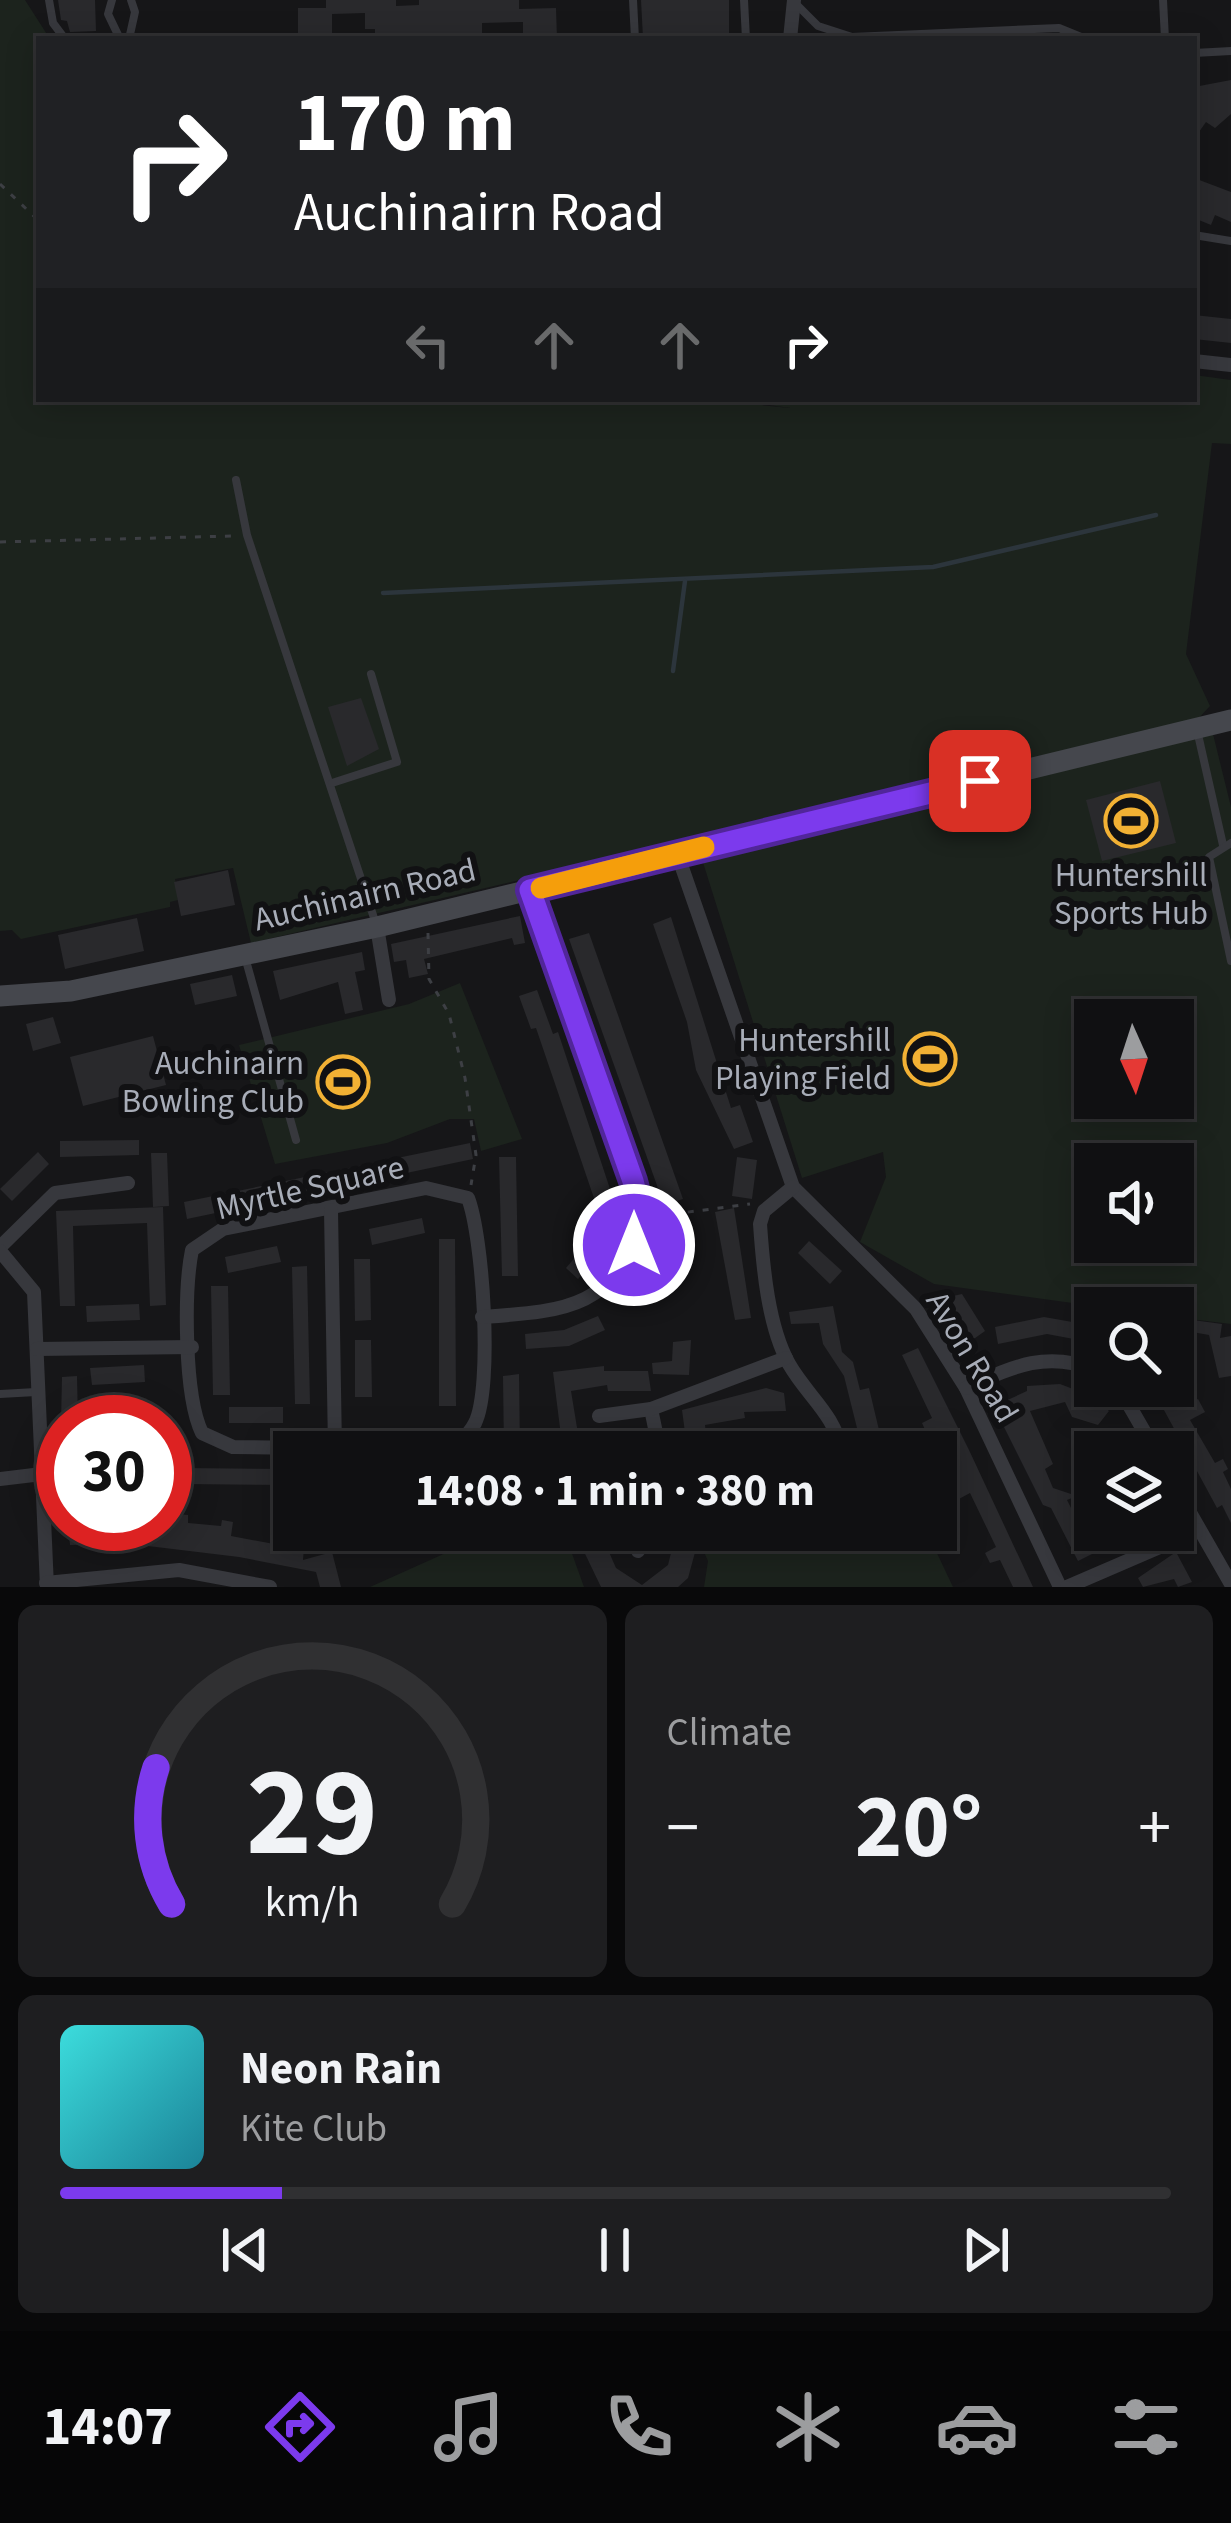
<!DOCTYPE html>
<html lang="en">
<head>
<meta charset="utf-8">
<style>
	:root { --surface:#101012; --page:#1e1e20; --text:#f1f3f6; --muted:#9c9d9f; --line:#303032; --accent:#7c3aed }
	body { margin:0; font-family:"Source Sans 3",sans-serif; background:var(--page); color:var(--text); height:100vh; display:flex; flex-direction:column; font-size:45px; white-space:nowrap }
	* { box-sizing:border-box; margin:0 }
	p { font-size:39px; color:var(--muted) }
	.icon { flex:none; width:66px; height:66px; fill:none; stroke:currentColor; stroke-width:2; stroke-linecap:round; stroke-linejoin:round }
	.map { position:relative; height:1587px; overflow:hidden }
	.panel { display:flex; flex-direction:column; gap:18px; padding:18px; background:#09090a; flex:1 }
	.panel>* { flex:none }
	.hud { position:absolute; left:36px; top:36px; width:1161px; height:366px; border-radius:0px; box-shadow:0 6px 30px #0003,0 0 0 3px var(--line); background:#202124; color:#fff; overflow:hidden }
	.needle { width:78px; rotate:177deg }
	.fabs { position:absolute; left:1074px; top:999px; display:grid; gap:24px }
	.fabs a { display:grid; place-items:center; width:120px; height:120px; border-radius:0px; background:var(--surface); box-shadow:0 6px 30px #0003,0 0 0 3px var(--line); font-size:60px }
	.speed { position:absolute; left:36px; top:1395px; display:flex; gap:24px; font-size:60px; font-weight:700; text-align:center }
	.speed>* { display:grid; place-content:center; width:156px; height:156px; border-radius:50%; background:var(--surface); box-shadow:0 6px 30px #0003,0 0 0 3px var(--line); line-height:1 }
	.speed .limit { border:18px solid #d22; background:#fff; color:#111 }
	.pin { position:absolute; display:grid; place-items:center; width:102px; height:102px; color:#fff; margin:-51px; border-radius:24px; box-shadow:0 6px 18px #0006 }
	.me { position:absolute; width:132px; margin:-66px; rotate:0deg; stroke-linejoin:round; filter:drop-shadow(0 0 9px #0008) }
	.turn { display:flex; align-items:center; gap:42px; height:252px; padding:0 60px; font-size:54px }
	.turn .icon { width:156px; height:156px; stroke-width:2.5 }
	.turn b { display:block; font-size:84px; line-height:102px }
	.lanes { display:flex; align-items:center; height:114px; padding:0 60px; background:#0003; justify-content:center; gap:60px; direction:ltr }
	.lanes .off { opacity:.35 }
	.big { font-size:90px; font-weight:700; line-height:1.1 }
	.panel .tile { flex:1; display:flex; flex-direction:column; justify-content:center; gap:18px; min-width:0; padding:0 42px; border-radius:18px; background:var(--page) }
	.panel .dial { align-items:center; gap:0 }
	.dial svg { height:312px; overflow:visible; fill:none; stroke:var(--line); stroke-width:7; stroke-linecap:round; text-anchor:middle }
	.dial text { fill:var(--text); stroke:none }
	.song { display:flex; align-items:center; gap:36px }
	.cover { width:144px; height:144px; border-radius:18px; background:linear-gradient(135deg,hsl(180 70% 55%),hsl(190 70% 35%)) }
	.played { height:12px; border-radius:6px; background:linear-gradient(90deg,var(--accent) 20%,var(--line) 20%) }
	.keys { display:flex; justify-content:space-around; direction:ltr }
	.heat { display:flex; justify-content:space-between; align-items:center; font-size:66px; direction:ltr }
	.panel .tiles { flex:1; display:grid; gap:18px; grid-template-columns:1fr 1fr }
	.tile:last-child { grid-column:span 2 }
	.trip { position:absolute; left:273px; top:1431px; width:684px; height:120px; border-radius:0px; background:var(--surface); box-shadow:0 6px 30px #0003,0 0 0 3px var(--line); font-weight:700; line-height:120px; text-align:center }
	.menu { display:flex; height:192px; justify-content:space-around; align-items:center; background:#060607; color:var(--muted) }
	.menu .icon { width:84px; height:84px }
	.menu .selected { color:var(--accent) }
	.menu b { font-size:54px; color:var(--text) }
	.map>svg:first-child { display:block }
	.green { fill:#1c231d; fill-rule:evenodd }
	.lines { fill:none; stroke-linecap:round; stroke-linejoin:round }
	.stream { stroke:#2c353c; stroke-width:4.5 }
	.building { fill:#29292c }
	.path { stroke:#3d3f44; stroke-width:3; stroke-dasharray:6 9; stroke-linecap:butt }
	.service { stroke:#37383d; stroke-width:8 }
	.minor { stroke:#37383d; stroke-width:14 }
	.secondary { stroke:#45474d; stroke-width:21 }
	.route-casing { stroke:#51269a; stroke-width:30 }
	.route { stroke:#7c3aed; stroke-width:21 }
	.slow { stroke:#f59e0b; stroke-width:21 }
	.labels { text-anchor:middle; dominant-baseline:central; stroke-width:12; stroke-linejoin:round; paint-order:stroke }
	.poi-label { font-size:33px; fill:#a8adb8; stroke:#111113; text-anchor:end }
	.street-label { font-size:33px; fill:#a8adb8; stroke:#111113 }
</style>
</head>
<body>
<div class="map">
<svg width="1231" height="1587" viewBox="0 0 1231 1587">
	<rect width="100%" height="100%" fill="#161618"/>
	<g class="green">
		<polygon points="0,0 25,0 50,39 39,39 39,399 702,399 790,408 727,399 1194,399 1194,375 1231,380 1231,444 1212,443 1186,654 1210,706 1195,722 251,943 233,868 175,879 178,900 170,902 170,907 21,939 12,930 0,931"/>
		<path d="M1213,734l18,73v517l-58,-7v-9h-64l-175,-24 -74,-42 26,-65 -3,-25 -81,26 -101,-322zM1095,1020h78v78h-78zM1095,1164h78v78h-78z"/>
		<polygon points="460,983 522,1139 481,1151 474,1119 450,1119 387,1143 275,1164 239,1045 409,1004"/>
		<polygon points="497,1530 530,1530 535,1539 570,1548 584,1587 370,1587"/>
		<polygon points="771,1530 926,1530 953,1587 704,1587 708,1561 699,1541"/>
	</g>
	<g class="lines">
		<g class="stream">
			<polyline points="383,593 933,567 1156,515"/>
			<polyline points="673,671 685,581"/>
		</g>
	</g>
	<g class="building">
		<polygon points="58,0 95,0 96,31 70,32 67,21 61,20"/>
		<polygon points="326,0 396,0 396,6 419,5 419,0 519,0 519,9 556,8 557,39 523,39 523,22 482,23 482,39 375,39 375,29 365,29 365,13 332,14 332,39 298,39 298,8 326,8"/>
		<polygon points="641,0 729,0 729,36 643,38"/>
		<polygon points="1231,80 1231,114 1215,128 1206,122 1194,139 1194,87"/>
		<polygon points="1194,178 1231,192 1231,222 1215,215 1211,225 1194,218"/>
		<polygon points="1194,315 1231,319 1231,343 1194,339"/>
		<polygon points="361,698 379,749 347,766 328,707"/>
		<polygon points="1160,781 1176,843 1102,861 1086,800"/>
		<polygon points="228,870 235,905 181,916 174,882"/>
		<polygon points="520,916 525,943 514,945 512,938 424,959 428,974 409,978 406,960 394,962 391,944"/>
		<polygon points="671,917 731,1108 740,1105 753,1142 734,1149 696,1070 687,1022 653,924"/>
		<polygon points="137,918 144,951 65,969 58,935"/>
		<polygon points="589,933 683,1199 664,1205 569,939"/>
		<polygon points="362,952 365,970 355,972 363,1010 345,1014 338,982 280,1000 273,971"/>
		<polygon points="232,975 237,996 195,1005 190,984"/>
		<polygon points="537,990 553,1034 558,1032 614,1201 597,1207 536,1028 531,1029 519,996"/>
		<polygon points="53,1017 61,1043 33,1051 26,1024"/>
		<polygon points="153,1036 166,1085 83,1106 70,1057"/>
		<polygon points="139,1140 139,1155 60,1157 60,1141"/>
		<polygon points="470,1143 473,1159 187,1219 184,1202"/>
		<polygon points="38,1152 49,1164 12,1201 0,1189"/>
		<polygon points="151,1153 167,1153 169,1206 153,1207"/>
		<polygon points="499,1157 516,1157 518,1276 502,1276"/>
		<polygon points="737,1157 757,1160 752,1199 732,1196"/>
		<polygon points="163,1207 166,1305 150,1306 147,1223 73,1226 75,1306 60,1306 56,1211"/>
		<polygon points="734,1208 751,1318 735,1320 715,1212"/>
		<polygon points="422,1218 425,1233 372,1245 369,1229"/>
		<polygon points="601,1227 613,1238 578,1279 566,1268"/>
		<polygon points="439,1239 455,1239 456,1406 439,1406"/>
		<polygon points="809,1241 842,1271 830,1284 798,1253"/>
		<polygon points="277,1246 281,1262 228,1273 225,1257"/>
		<polygon points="354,1259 370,1259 371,1320 355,1321"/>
		<polygon points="307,1266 310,1404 295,1404 292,1267"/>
		<polygon points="211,1286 228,1286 230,1395 213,1395"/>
		<polygon points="949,1291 953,1296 962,1294 985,1331 968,1343 939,1298"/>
		<polygon points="139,1304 140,1320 87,1322 86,1306"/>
		<polygon points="833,1306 842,1352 853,1362 860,1390 869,1388 884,1451 863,1452 844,1376 823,1344 819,1323 791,1324 789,1312"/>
		<polygon points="598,1316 605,1330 569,1346 526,1349 525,1334 564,1330"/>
		<polygon points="1044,1317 1095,1326 1095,1343 1047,1334 998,1344 995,1327"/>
		<polygon points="1193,1320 1222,1324 1220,1338 1231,1336 1231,1376 1219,1378 1209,1335 1192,1332"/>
		<polygon points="355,1340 371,1340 372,1397 355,1397"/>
		<polygon points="691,1340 689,1375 653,1374 652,1363 672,1361 673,1342"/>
		<polygon points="918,1348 969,1450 1033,1587 1013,1587 1000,1560 990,1563 985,1553 996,1547 970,1493 957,1500 943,1463 952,1459 942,1438 932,1442 927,1434 922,1423 932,1418 902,1355"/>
		<polygon points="144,1365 145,1382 92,1385 90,1368"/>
		<polygon points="604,1366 604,1371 648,1371 651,1391 608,1391 607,1385 571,1391 581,1452 563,1452 553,1372"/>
		<polygon points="519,1374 520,1452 504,1452 503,1376"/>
		<polygon points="77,1376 78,1422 61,1422 62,1377"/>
		<polygon points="1060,1384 1094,1397 1109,1411 1098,1425 1072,1417 1065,1402 1030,1411 1053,1464 1045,1469 1053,1488 1077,1496 1067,1500 1094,1553 1078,1561 1051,1508 1043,1505 998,1415 1005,1412 1001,1403 1027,1391 1027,1386"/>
		<polygon points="1151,1386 1173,1386 1184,1406 1198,1399 1205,1412 1190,1420 1215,1463 1223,1459 1228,1469 1223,1472 1231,1489 1231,1523 1222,1505 1217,1508"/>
		<polygon points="766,1388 784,1393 786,1411 744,1412 745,1418 705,1425 707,1444 687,1447 682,1410"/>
		<rect x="229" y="1407" width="54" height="16"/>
		<polygon points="182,1468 292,1469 292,1485 182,1484"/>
		<polygon points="165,1513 188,1515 188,1523 221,1526 222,1520 233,1522 231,1536 274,1544 276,1530 305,1535 303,1560 332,1552 341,1587 320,1587 316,1572 239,1557 123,1543 70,1545 68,1525 165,1524"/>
		<polygon points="589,1530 593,1537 601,1534 616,1568 642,1585 668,1565 673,1545 667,1530 692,1530 697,1545 688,1578 678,1587 601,1587 576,1535"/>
		<polygon points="1176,1552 1192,1582 1178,1587 1174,1579 1143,1587 1138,1578"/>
	</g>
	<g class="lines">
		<g class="path">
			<polyline points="0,184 39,221"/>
			<polyline points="0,542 233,536"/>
			<polyline points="428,933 429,979 449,1014 465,1078 476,1155 471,1185"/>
			<polyline points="658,1216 750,1204"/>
		</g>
		<g class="service">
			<polyline points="49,0 53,23 65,39"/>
			<polyline points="112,0 108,14 120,39"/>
			<polyline points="633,0 635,39"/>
			<polyline points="744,0 746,39"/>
			<polyline points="1163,0 1165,39"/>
			<polyline points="796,4 818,26 852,37 1059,28 1086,39"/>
			<polyline points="129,39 135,12 131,0"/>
			<polyline points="1194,53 1231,51"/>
			<polyline points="1194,235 1231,241"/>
			<polyline points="236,480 247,535 376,924"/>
			<polyline points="1197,730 1223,845"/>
			<polyline points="332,783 397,762 371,674"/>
			<polyline points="1231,843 1209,857 1231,961"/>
			<polyline points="245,957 296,1140"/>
			<polyline points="0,1394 36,1392"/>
			<polyline points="44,1500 63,1501"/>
		</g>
		<g class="minor">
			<polyline points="790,39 794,0"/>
			<polyline points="1194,361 1231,365"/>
			<polyline points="677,853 793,1187 916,1309 966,1388 1060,1587"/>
			<polyline points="377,927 389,1000"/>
			<path d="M793,1187l-29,24 -4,13c3,43 8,102 29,140 19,33 45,49 53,88"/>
			<path d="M426,1188l42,10c15,39 25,189 7,225 -8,16 -21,23 -37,27l-205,-3 -31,-14c-18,-37 -18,-143 -10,-183l31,-21z"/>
			<polyline points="331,1210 335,1448"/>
			<polyline points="0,1247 55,1193 128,1183"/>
			<polyline points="0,1251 34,1292 47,1587"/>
			<path d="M482,1317c85,-6 133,-8 161,-99l-113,-328"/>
			<polyline points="37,1349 192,1347"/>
			<polyline points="1118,1386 1156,1452"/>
			<path d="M966,1388c46,-21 80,-38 129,-18"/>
			<polyline points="651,1409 660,1452"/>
			<polyline points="599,1416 651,1409 786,1358"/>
			<polyline points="0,1479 42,1474"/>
			<polyline points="1173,1483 1231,1584"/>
			<polyline points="631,1530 638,1551"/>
			<polyline points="46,1583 179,1570 270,1587"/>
			<polyline points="1067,1587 1199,1530"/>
		</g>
		<polyline class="secondary" points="0,996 71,991 377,927 1231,720"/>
	</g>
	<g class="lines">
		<g class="route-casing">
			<polyline id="route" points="634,1245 643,1219 633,1181 530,890 980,781"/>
		</g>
		<use href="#route" class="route"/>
		<polyline class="slow" points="541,888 704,847"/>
	</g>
	<defs>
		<g id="stadium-ring" transform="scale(2.7)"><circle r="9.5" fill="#111113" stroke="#f2b134" stroke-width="1.5"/><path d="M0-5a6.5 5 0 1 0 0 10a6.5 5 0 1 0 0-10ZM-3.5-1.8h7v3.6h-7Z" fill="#f2b134"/></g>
	</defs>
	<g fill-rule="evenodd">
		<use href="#stadium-ring" x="1131" y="821"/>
		<use href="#stadium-ring" x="930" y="1059"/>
		<use href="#stadium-ring" x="343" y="1082"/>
	</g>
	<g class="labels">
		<g class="poi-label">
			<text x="1131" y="875" text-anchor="middle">Huntershill<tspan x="1131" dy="38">Sports Hub</tspan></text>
			<text x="891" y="1040">Huntershill<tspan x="891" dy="38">Playing Field</tspan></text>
			<text x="304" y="1063">Auchinairn<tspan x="304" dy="38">Bowling Club</tspan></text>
		</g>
		<g class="street-label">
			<text transform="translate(365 895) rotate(-13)">Auchinairn Road</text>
			<text transform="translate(310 1188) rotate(-13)">Myrtle Square</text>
			<text transform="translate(972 1357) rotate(59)">Avon Road</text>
		</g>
	</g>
</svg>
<div class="fabs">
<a><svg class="needle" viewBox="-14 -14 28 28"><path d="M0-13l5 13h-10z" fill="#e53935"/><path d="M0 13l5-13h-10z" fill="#9c9d9f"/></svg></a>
<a><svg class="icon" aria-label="sound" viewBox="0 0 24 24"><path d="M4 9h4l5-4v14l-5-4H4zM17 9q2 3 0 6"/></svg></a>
<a><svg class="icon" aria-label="search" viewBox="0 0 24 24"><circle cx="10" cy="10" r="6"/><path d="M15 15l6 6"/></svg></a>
<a><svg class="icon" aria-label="layers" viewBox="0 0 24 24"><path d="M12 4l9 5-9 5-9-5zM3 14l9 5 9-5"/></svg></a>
</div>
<div class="speed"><div class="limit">30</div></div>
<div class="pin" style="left:980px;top:781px;background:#d93025"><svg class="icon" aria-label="arrive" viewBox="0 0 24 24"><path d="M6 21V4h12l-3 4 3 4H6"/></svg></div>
<svg class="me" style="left:634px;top:1245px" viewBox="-20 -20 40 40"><circle r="17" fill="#7c3aed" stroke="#fff" stroke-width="3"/><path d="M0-11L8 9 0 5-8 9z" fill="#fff"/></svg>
<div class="trip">14:08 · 1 min · 380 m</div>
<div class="hud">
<div class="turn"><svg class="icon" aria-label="right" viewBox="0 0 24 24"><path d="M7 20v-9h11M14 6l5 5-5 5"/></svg><div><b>170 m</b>Auchinairn Road</div></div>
<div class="lanes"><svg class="icon off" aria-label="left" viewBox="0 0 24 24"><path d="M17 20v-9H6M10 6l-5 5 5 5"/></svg><svg class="icon off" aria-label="ahead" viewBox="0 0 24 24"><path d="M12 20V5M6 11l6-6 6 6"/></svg><svg class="icon off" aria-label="ahead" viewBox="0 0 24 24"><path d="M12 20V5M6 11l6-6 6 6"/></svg><svg class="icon" aria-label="right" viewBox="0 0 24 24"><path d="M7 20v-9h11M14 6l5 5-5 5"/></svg></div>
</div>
</div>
<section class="panel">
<div class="tiles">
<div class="tile dial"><svg viewBox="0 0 100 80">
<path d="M14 69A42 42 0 1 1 86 69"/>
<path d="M14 69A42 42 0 0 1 10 34" stroke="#7c3aed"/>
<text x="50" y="56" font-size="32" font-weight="700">29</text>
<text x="50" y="72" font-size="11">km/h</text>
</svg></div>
<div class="tile"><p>Climate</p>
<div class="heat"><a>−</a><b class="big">20°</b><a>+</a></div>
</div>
<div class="tile">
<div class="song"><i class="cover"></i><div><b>Neon Rain</b><p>Kite Club</p></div></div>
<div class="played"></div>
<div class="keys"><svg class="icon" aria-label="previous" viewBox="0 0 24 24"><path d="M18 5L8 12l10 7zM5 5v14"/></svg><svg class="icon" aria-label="pause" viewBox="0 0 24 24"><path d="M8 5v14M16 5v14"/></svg><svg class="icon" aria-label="next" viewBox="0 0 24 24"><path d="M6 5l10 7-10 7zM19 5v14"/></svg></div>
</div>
</div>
</section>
<nav class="menu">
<b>14:07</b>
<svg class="icon selected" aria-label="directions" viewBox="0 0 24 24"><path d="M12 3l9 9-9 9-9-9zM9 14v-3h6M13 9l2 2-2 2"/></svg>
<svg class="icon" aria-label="music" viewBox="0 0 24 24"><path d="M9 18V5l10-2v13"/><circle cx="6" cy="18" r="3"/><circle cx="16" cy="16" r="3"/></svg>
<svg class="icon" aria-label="phone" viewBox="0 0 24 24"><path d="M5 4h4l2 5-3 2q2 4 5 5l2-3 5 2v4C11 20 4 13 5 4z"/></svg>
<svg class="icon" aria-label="climate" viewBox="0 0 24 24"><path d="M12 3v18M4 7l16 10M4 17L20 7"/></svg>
<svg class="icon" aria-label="car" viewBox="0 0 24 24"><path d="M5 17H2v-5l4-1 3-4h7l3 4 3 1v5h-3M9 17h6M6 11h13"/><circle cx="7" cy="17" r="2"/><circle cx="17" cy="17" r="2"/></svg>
<svg class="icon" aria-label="filters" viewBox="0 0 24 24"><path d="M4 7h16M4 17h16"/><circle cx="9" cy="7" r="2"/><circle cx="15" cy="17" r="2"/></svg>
</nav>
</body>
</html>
